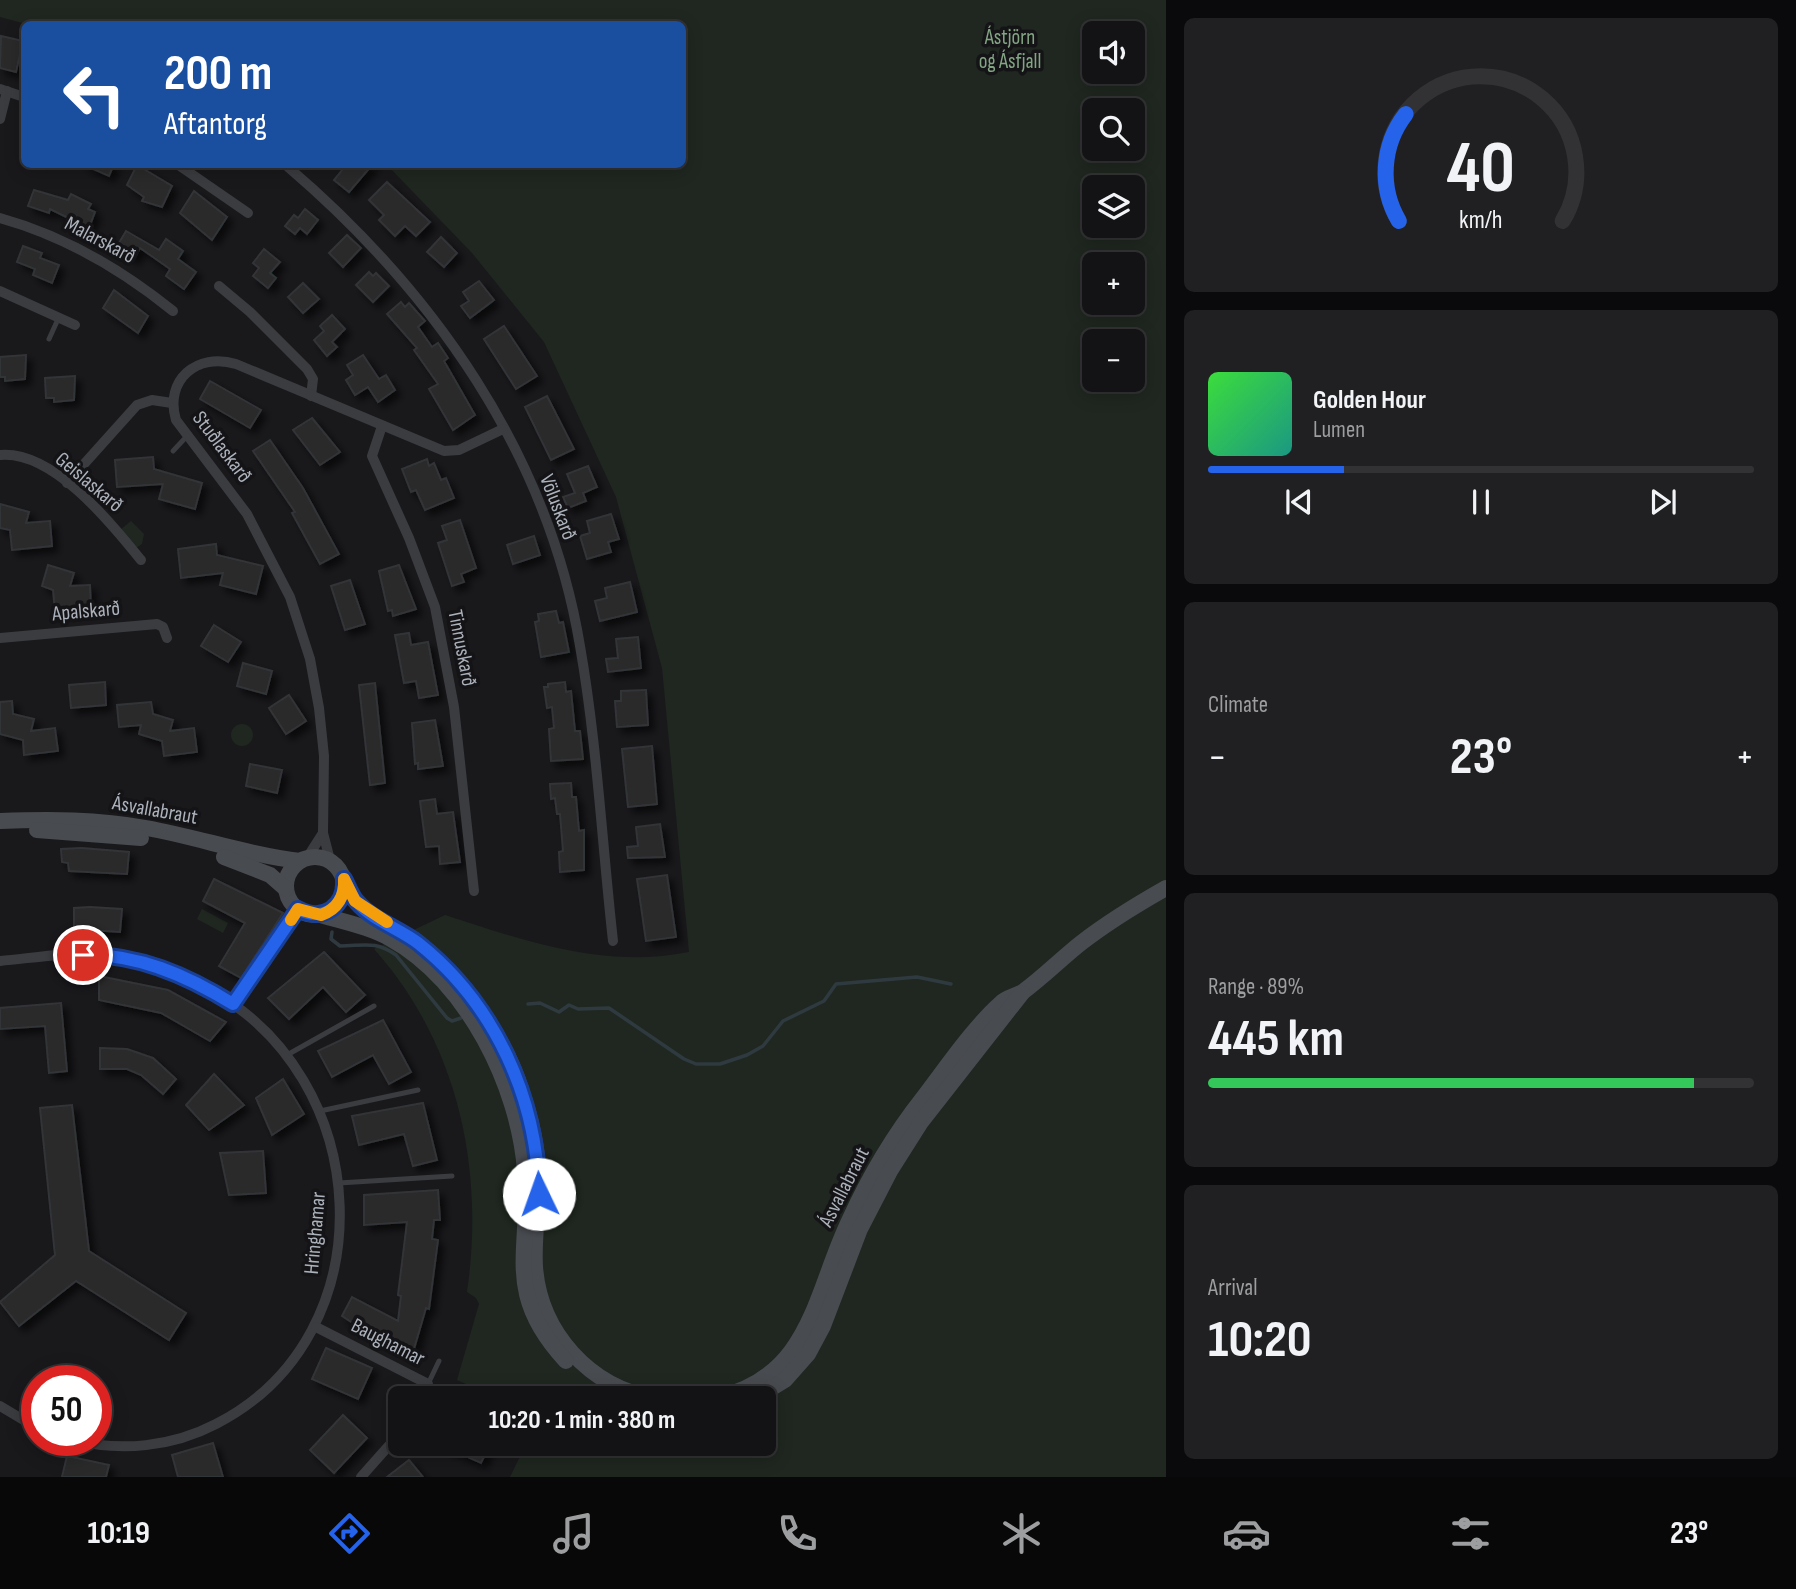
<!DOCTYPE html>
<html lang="en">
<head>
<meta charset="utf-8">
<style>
	:root { --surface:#131315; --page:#202022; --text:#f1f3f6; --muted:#9d9ea0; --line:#323234; --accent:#2563eb }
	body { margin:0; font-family:"Sofia Sans Condensed",sans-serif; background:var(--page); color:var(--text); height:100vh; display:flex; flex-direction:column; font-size:26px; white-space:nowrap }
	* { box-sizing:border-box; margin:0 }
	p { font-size:23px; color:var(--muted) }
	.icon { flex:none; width:38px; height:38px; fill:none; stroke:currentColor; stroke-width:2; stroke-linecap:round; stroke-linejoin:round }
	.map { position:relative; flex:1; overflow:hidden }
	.side { display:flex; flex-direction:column; gap:18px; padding:18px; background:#0a0a0c; width:630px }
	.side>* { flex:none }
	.guide { position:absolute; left:21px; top:21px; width:665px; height:147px; border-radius:10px; box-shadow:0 4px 18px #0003,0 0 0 2px var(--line); background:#1a4fa0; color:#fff; overflow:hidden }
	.tools { position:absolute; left:1082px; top:21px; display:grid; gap:14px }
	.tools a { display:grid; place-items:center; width:63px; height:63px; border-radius:10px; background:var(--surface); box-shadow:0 4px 18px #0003,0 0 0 2px var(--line); font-size:35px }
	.speed { position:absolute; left:21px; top:1365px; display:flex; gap:14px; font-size:35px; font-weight:700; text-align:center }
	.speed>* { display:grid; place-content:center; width:91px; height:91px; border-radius:50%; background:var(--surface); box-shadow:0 4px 18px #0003,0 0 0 2px var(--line); line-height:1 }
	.speed .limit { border:10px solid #d22; background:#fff; color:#111 }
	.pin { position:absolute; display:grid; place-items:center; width:60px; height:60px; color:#fff; margin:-30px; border:4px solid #fff; border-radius:50%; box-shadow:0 2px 7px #0007 }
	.me { position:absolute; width:77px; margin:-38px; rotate:357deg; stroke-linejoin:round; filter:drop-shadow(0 0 5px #0008) }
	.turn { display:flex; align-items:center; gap:24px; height:147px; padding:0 28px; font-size:32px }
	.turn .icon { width:91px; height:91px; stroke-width:2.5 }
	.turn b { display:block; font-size:49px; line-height:60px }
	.big { font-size:52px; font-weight:700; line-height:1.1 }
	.side .widget { flex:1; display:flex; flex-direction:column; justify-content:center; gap:10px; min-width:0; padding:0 24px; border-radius:10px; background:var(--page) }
	.side .dial { align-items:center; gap:0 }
	.dial svg { height:182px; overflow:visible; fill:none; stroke:var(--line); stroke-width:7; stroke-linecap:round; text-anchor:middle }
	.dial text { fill:var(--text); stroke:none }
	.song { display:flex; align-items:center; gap:21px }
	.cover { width:84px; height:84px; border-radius:10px; background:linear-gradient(135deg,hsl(120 70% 55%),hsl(170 70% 35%)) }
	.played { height:7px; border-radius:4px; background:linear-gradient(90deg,var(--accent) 25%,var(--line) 25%) }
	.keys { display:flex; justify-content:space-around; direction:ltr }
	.heat { display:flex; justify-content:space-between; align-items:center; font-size:38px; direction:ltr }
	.charge { height:10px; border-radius:5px; background:linear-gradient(90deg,#34c759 89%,var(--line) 0) }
	.trip { position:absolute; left:388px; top:1386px; width:388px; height:70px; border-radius:10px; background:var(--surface); box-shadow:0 4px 18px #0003,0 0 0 2px var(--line); font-weight:700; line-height:70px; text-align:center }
	.tabs { display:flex; height:112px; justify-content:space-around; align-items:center; background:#080808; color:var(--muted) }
	.tabs .icon { width:49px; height:49px }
	.tabs .selected { color:var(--accent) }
	.tabs b { font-size:32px; color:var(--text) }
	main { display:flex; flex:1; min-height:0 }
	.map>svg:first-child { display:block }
	.green { fill:#1f2720; fill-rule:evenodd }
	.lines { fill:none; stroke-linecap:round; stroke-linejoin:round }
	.stream { stroke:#2f3a40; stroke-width:3.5 }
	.building { fill:#292a2c; stroke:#333437; stroke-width:2; filter:url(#shadow) }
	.service { stroke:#3a3c40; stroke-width:5 }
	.minor { stroke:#3a3c40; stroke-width:10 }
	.secondary { stroke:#484b50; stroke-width:16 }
	.route-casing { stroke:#184099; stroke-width:18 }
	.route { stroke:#2563eb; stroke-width:12 }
	.slow { stroke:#f59e0b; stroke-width:12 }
	.labels { text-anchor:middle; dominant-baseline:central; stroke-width:7; stroke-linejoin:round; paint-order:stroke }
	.park-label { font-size:21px; fill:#84a584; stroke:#141417 }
	.street-label { font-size:21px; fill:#acb2bb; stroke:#141417 }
</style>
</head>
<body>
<main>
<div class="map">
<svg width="1166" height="1477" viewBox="0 0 1166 1477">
	<defs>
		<filter id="shadow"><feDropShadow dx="5.5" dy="5.5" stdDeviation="3.5" flood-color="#0009"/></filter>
	</defs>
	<rect width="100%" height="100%" fill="#19191c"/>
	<g class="green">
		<path d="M0,0h1166v1477h-656l16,-33h239v-46h-268l-40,-18 22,-76 -3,-6 -9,-6c18,-123 -9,-249 -93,-343l71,-34c80,26 159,54 244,37l-27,-284 -46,-171 -72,-155 -72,-89 -85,-88 295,-1v-140h-656l-26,-7zM1094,33h38v39h-38zM1094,110h38v39h-38zM1094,187h38v39h-38zM1094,264h38v39h-38zM1094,341h38v39h-38z"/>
		<polygon points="131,521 144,534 142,544 136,548 120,530"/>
		<circle cx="242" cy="735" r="11"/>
		<polygon points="202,909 228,923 223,933 197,919"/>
	</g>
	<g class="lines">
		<g class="stream">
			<path d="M332,932l-1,7 9,7c23,0 35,-6 56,9l51,63 5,3 9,-3"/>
			<polyline points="528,1004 540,1003 559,1012 569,1005 578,1009 609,1008 684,1059 696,1064 720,1064 747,1055 763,1046 783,1021 824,1001 836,984 917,977 951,984"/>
		</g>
	</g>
	<g class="building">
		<polygon points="1,36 23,41 16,72 0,68"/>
		<polygon points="82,164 114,164 109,176"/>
		<polygon points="347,164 373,164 349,192 334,180"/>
		<polygon points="137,165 172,186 162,207 142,201 144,197 127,185"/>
		<polygon points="387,182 430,222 416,236 405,226 395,236 379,220 384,215 369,200"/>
		<polygon points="34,190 68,200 71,194 91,204 88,209 95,212 89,228 50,209 49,213 28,206"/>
		<polygon points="194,191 227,217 212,240 180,213"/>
		<polygon points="305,209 318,220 307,234 300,228 295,234 285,226 294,215 298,218"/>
		<polygon points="126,231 159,250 166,239 183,251 178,259 196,272 184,289 166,276 170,269 140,248 134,259 116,248"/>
		<polygon points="347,235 361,248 343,267 329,253"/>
		<polygon points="441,237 457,253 444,267 427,252"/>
		<polygon points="23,246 42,253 40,258 59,265 52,283 33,275 35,269 17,262"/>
		<polygon points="264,249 280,262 270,273 276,278 268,288 253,276 259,268 253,263"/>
		<polygon points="369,272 373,276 376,273 389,286 373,302 356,285"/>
		<polygon points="479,281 494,300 470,318 461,306 469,301 463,292"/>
		<polygon points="303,283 319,299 303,313 288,297"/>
		<polygon points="114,290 148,316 138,333 103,308"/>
		<polygon points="401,302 405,307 409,303 425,321 418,327 432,347 438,343 448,358 444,361 475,415 453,430 429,389 438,384 414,350 417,348 387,314"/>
		<polygon points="332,315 345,329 332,342 337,347 327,356 314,340 324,331 320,326"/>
		<polygon points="504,326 537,376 516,389 484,339"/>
		<polygon points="26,355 25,379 5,381 5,377 0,377 0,357"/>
		<polygon points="363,355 379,379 386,375 395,390 378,402 368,387 355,395 346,380 353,375 347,365"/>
		<polygon points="75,376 74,400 54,402 54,398 46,398 45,378"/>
		<polygon points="210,381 261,410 250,428 200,399"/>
		<polygon points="547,396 574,449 551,460 525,407"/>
		<polygon points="312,418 340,452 320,465 293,430"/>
		<polygon points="270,440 303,488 339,554 320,564 292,513 295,512 253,451"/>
		<polygon points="153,457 154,469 202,483 195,509 159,499 163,484 117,487 115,460"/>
		<polygon points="427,459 429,466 434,463 441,480 446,478 454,498 425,510 416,490 411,492 402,469"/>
		<polygon points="588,466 597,487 583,493 586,501 568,508 563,497 575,493 567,474"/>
		<polygon points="0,504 29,512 26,523 50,521 52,546 12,550 10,530 0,528"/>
		<polygon points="611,514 619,539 608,542 611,552 587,559 580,536 590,533 587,521"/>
		<polygon points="460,520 476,568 461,574 464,582 452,586 438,543 447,540 442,526"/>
		<polygon points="534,536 540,555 513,564 507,545"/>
		<polygon points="216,544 217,555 263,566 256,594 220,585 223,573 181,578 178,549"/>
		<polygon points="48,565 74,573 70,586 90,585 91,608 55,611 53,590 42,586"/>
		<polygon points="399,565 416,609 393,616 392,610 388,611 379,571"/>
		<polygon points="350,580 365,624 345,630 331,586"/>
		<polygon points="630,582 637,612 600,621 595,601 607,598 605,588"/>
		<polygon points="556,611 559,623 563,622 569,652 541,657 535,622 539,621 538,614"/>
		<polygon points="214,625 241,642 228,662 201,646"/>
		<polygon points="409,633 411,645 428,642 438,695 419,698 416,681 404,683 395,635"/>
		<polygon points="638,637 641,668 608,672 606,659 618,658 616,639"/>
		<polygon points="243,663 272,671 266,694 237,686"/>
		<polygon points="105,682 106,705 71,708 69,685"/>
		<polygon points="565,682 566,692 571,691 575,731 580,731 583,759 551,761 549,729 554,728 552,707 547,708 544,687 548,687 548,684"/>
		<polygon points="375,683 385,783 370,785 359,685"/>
		<polygon points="646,690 648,725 617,727 615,701 621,701 621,691"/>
		<polygon points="289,695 306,721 286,734 269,708"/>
		<polygon points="12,701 13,714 34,719 31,731 55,728 58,751 24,755 23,740 0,734 0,702"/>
		<polygon points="151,702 153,714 173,720 170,731 194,728 197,752 164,756 162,741 139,734 141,725 119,727 117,705"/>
		<polygon points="435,720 443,766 418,769 418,763 415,764 412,723"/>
		<polygon points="652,746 657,804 628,807 622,749"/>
		<polygon points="250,764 282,770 277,793 246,786"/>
		<polygon points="571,783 572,797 576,797 579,831 584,830 584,870 560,872 559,852 563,851 560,814 557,814 555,798 551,799 550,784"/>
		<polygon points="435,799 437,814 453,812 460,862 440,864 439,846 426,847 420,801"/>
		<polygon points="660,824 665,857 628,858 627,847 638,846 636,827"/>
		<polygon points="82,848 129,852 127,874 69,871 68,863 62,862 61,849"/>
		<polygon points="667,875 676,937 646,941 637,879"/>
		<polygon points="214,879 283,913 241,978 219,966 245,923 203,901"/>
		<polygon points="90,907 122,909 120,932 74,929 74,908"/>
		<polygon points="324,952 365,995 346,1012 323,987 289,1019 268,998"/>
		<polygon points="99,976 168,990 226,1022 210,1041 161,1013 99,1000"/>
		<polygon points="61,1003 67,1071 49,1073 45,1026 0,1029 0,1008"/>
		<polygon points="383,1020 411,1072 389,1084 373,1055 332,1077 318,1051"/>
		<polygon points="100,1048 127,1049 153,1058 176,1079 163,1094 141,1075 127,1069 100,1069"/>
		<polygon points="214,1074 244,1105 209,1130 186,1105"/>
		<polygon points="283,1079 304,1114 272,1135 256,1098"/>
		<polygon points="423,1103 437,1160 413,1166 404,1134 359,1145 352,1116"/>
		<polygon points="72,1105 89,1251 186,1313 169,1340 76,1281 19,1326 0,1302 55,1255 40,1108"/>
		<polygon points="263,1151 266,1193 229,1195 220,1153"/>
		<polygon points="438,1190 440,1220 434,1220 432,1239 438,1240 429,1309 426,1308 414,1349 377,1339 342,1316 352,1297 398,1321 401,1296 398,1295 407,1222 364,1225 364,1195"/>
		<polygon points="326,1348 372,1368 358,1399 312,1379"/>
		<polygon points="343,1415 367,1438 334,1473 310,1450"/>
		<polygon points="213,1443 223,1477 178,1477 172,1455"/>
		<polygon points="439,1444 490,1444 481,1463"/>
		<polygon points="67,1456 109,1465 106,1477 62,1477"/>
		<polygon points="409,1460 423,1477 387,1477"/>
	</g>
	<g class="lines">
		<g class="service">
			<polyline points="49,339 59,317"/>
			<polyline points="173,451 188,435"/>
			<polyline points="287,1055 374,1006"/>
			<polyline points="320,1111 418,1090"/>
			<polyline points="339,1183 452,1176"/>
			<polyline points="428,1384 439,1361"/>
		</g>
		<g class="minor">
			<polyline points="0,89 24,97"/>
			<polyline points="0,119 7,91"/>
			<polyline points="177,164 248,213"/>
			<path d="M288,167c145,124 260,286 292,479 17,97 22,197 33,295"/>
			<path d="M0,218c65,18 121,51 173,93"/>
			<polyline points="219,286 250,312 307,369 313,379 311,396"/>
			<polyline points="0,291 75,325"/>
			<polyline points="382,426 372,456 409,538 435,607 454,707 474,891"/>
			<path d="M0,455c53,-5 111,68 141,105"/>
			<polyline points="67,483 137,405 152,400 172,403"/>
			<polyline points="0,638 157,624 163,627 167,638"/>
			<polyline points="307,858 323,833"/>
			<path d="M330,860l-7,-27 1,-77 -5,-48 -9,-49 -20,-62 -43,-83 -71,-94c-12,-40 21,-68 60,-56l208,87 15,-1 44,-21"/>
			<path d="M0,961c33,-3 67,-9 100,-7 38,2 73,17 106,34 169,87 184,347 10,436 -44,23 -95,28 -143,16"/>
			<polyline points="233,1004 298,909"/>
			<polyline points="316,1327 428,1384 420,1398"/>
			<polyline points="0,1406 37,1428"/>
			<polyline points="361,1477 401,1432"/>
		</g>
		<g class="secondary">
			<path d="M0,821c49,-2 98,-2 146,7 52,9 101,27 154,33"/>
			<polyline points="37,830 141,838"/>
			<circle cx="315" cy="886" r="29"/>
			<polyline points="224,857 270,875 286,889"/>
			<path d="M344,879c4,7 7,17 12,23 16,18 44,27 62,41 44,35 86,92 103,146 9,26 16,54 17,82 2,32 -5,64 -3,96 5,65 54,120 119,131"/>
			<path d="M321,915c23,7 49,12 70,24 76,42 128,148 134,232 7,80 -24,120 41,190"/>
			<path d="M716,1398c95,-21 98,-104 133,-177 20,-44 44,-85 74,-123 23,-30 50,-70 78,-95 6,-6 16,-7 23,-12 20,-15 38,-33 57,-48 27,-21 55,-38 85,-55"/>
			<polyline points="755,1398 785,1380 808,1354 823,1326 860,1229 890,1171 921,1122 1022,993"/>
		</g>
	</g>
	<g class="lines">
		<g class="route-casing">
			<path id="route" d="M83,955c54,-2 105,21 150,49l65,-95c25,14 48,-3 46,-30 4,7 7,17 13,23 15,18 43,27 61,41 77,61 119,155 121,251"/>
		</g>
		<use href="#route" class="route"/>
		<path class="slow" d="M291,920l7,-11 23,6c17,-6 24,-19 23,-36l11,22 32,21"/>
	</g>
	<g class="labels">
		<g class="park-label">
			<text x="1010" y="37">Ástjörn<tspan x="1010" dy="24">og Ásfjall</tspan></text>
		</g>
		<g class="street-label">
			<text transform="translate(100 240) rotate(28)">Malarskarð</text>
			<text transform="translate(222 447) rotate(53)">Stuðlaskarð</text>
			<text transform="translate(89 482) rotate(40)">Geislaskarð</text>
			<text transform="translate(558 507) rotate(69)">Völuskarð</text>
			<text transform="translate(86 611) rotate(-5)">Apalskarð</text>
			<text transform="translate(462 648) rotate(79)">Tinnuskarð</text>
			<text transform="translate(155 810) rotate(10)">Ásvallabraut</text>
			<text transform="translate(844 1187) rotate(-63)">Ásvallabraut</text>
			<text transform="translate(315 1233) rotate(-85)">Hringhamar</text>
			<text transform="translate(388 1342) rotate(27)">Baughamar</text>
		</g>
	</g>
</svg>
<div class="tools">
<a><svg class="icon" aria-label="sound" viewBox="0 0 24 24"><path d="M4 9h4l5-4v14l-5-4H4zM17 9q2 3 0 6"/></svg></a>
<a><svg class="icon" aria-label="search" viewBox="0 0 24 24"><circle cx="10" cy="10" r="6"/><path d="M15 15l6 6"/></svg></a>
<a><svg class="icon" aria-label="layers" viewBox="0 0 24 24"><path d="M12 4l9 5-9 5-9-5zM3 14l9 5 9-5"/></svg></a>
<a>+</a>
<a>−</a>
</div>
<div class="speed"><div class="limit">50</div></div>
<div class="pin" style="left:83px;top:955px;background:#d93025"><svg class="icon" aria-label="arrive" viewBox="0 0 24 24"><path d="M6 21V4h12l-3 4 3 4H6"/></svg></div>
<svg class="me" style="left:539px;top:1194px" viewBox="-20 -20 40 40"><circle r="19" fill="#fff"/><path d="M0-13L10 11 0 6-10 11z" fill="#2563eb"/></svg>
<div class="trip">10:20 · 1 min · 380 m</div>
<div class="guide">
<div class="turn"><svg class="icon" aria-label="left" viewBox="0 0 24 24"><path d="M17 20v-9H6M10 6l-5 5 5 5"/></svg><div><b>200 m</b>Aftantorg</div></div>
</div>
</div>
<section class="side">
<div class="widget dial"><svg viewBox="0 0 100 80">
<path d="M14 69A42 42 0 1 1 86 69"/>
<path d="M14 69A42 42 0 0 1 17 22" stroke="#2563eb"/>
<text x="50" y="56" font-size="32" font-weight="700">40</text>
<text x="50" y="72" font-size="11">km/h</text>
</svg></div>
<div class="widget">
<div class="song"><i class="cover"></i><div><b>Golden Hour</b><p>Lumen</p></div></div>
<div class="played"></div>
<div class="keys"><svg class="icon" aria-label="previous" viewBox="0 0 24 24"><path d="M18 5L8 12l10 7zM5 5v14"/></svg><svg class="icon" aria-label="pause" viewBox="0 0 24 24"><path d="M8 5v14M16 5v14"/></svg><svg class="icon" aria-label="next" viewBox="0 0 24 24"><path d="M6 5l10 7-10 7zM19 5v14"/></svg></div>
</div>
<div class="widget"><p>Climate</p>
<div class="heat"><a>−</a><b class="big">23°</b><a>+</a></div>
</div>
<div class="widget"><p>Range · 89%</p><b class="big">445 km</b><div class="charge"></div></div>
<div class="widget"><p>Arrival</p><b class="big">10:20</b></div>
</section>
</main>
<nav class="tabs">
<b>10:19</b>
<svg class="icon selected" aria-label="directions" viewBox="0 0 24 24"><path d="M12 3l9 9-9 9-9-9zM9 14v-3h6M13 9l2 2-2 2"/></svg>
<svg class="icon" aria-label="music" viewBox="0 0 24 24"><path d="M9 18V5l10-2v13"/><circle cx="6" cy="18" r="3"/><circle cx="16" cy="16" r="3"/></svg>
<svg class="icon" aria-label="phone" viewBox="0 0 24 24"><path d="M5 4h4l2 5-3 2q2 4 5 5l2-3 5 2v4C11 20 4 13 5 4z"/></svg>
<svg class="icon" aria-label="climate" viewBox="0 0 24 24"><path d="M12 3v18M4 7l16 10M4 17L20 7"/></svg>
<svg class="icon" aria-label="car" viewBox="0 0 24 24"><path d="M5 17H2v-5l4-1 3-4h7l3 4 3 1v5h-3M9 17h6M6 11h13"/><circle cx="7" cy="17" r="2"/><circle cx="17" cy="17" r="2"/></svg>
<svg class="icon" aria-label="filters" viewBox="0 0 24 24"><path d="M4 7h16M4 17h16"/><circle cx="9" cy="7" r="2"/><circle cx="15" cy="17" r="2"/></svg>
<b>23°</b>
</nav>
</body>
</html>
